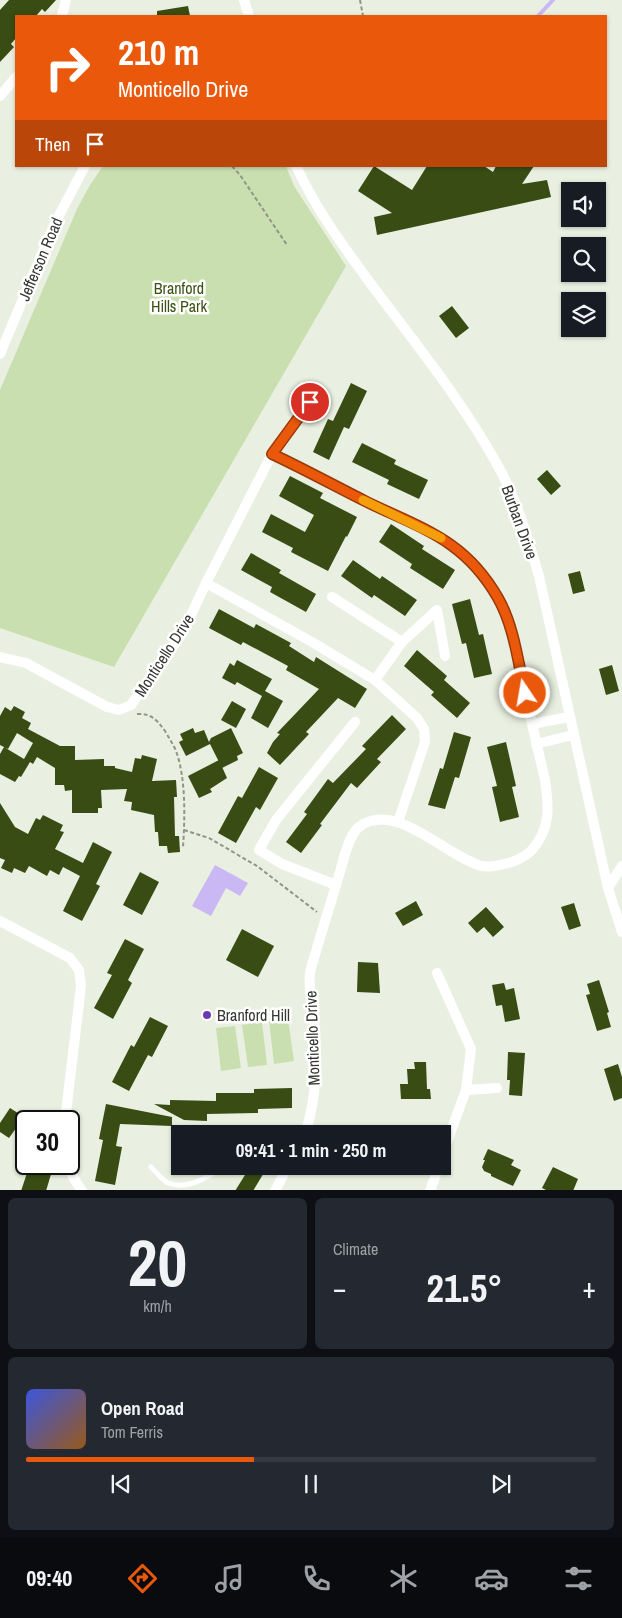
<!DOCTYPE html>
<html lang="en">
<head>
<meta charset="utf-8">
<style>
	:root { --surface:#171b24; --page:#242831; --text:#f1f3f6; --muted:#9ea1a6; --line:#363941; --accent:#ea580c }
	body { margin:0; font-family:"Archivo Narrow",sans-serif; background:var(--page); color:var(--text); height:100vh; display:flex; flex-direction:column; font-size:19px; white-space:nowrap }
	* { box-sizing:border-box; margin:0 }
	p { font-size:16px; color:var(--muted) }
	.icon { flex:none; width:28px; height:28px; fill:none; stroke:currentColor; stroke-width:2; stroke-linecap:round; stroke-linejoin:round }
	.map { position:relative; height:1190px; overflow:hidden }
	.panel { display:flex; flex-direction:column; gap:8px; padding:8px; background:#0d0f14; flex:1 }
	.panel>* { flex:none }
	.banner { position:absolute; left:15px; top:15px; width:592px; height:152px; border-radius:0px; box-shadow:0 1px 4px #0004; background:#ea580c; color:#fff; overflow:hidden }
	.fabs { position:absolute; left:561px; top:182px; display:grid; gap:10px }
	.fabs a { display:grid; place-items:center; width:45px; height:45px; border-radius:0px; background:var(--surface); box-shadow:0 1px 4px #0004; font-size:25px }
	.speed { position:absolute; left:15px; top:1110px; display:flex; gap:10px; font-size:25px; font-weight:700; text-align:center }
	.speed>* { display:grid; place-content:center; width:65px; height:65px; border-radius:50%; background:var(--surface); box-shadow:0 1px 4px #0004; line-height:1 }
	.speed .limit { border:2px solid #111; border-radius:8px; background:#fff; color:#111 }
	.pin { position:absolute; display:grid; place-items:center; width:42px; height:42px; color:#fff; margin:-21px; border:2px solid #fff; border-radius:50%; box-shadow:0 1px 5px #0007 }
	.me { position:absolute; width:55px; margin:-28px; rotate:348deg; stroke-linejoin:round; filter:drop-shadow(0 0 4px #0008) }
	.turn { display:flex; align-items:center; gap:18px; height:105px; padding:0 20px; font-size:22px }
	.turn .icon { width:65px; height:65px; stroke-width:2.5 }
	.turn b { display:block; font-size:35px; line-height:42px }
	.then { display:flex; align-items:center; height:48px; padding:0 20px; background:#0003; gap:10px; font-size:19px }
	.big { font-size:38px; font-weight:700; line-height:1.1 }
	.panel .card { flex:1; display:flex; flex-direction:column; justify-content:center; gap:8px; min-width:0; padding:0 18px; border-radius:8px; background:var(--page) }
	.panel .dial { align-items:center; gap:0 }
	.dial b { font-size:65px; line-height:1 }
	.song { display:flex; align-items:center; gap:15px }
	.cover { width:60px; height:60px; border-radius:8px; background:linear-gradient(135deg,hsl(230 70% 55%),hsl(30 70% 35%)) }
	.played { height:5px; border-radius:2px; background:linear-gradient(90deg,var(--accent) 40%,var(--line) 40%) }
	.keys { display:flex; justify-content:space-around; direction:ltr }
	.heat { display:flex; justify-content:space-between; align-items:center; font-size:28px; direction:ltr }
	.panel .tiles { flex:1; display:grid; gap:8px; grid-template-columns:1fr 1fr }
	.card:last-child { grid-column:span 2 }
	.trip { position:absolute; left:171px; top:1125px; width:280px; height:50px; border-radius:0px; background:var(--surface); box-shadow:0 1px 4px #0004; font-weight:700; line-height:50px; text-align:center }
	.tab-bar { display:flex; height:80px; justify-content:space-around; align-items:center; background:#090b0e; color:var(--muted) }
	.tab-bar .icon { width:35px; height:35px }
	.tab-bar .selected { color:var(--accent) }
	.tab-bar b { font-size:22px; color:var(--text) }
	.map>svg:first-child { display:block }
	.green { fill:#cadfb0 }
	.water { fill:#c9b8f4 }
	.lines { fill:none; stroke-linecap:round; stroke-linejoin:round }
	.stream { stroke:#c9b8f4; stroke-width:4 }
	.building { fill:#384c14 }
	.path { stroke:#90948a; stroke-width:2; stroke-dasharray:4 2.5; stroke-linecap:butt }
	.lane { stroke:#fff; stroke-width:5 }
	.street { stroke:#fff; stroke-width:10 }
	.route-casing { stroke:#983908; stroke-width:12 }
	.route { stroke:#ea580c; stroke-width:9 }
	.slow { stroke:#f59e0b; stroke-width:9 }
	.poi-dot { fill:#6a3ab2; stroke:#fff; stroke-width:2 }
	.labels { text-anchor:middle; dominant-baseline:central; stroke-width:5; stroke-linejoin:round; paint-order:stroke }
	.street-label { font-size:16px; fill:#353732; stroke:#fff }
	.park-label { font-size:16px; fill:#3b5112; stroke:#fff }
	.poi-label { font-size:16px; fill:#353732; stroke:#fff; text-anchor:start }
</style>
</head>
<body>
<div class="map">
<svg width="622" height="1191" viewBox="0 0 622 1191">
	<rect width="100%" height="100%" fill="#e9f0e1"/>
	<g class="green">
		<polygon points="103,166 286,166 294,186 346,266 114,667 0,628 0,390 77,209 90,185"/>
		<polygon points="288,1019 294,1061 274,1064 269,1021"/>
		<polygon points="262,1022 267,1065 248,1067 242,1025"/>
		<polygon points="235,1026 241,1068 221,1071 216,1028"/>
	</g>
	<polygon class="water" points="215,865 248,883 240,896 226,888 211,916 192,906"/>
	<g class="lines">
		<polyline class="stream" points="538,16 553,0"/>
	</g>
	<g class="building">
		<polygon points="9,0 56,0 45,12 42,9 36,16 16,16 16,38 11,44 14,47 0,62 0,10"/>
		<polygon points="188,6 190,16 157,16 157,11"/>
		<polygon points="374,166 412,190 427,166 484,166 493,172 496,166 534,166 522,184 547,180 551,197 377,235 374,217 392,213 358,191"/>
		<polygon points="452,306 469,328 456,338 439,316"/>
		<polygon points="351,383 367,391 349,429 344,427 329,460 313,452 328,419 333,421"/>
		<polygon points="362,443 396,460 394,464 428,480 419,499 387,484 389,480 352,462"/>
		<polygon points="547,470 561,486 551,495 537,479"/>
		<polygon points="290,476 323,493 320,498 357,517 347,537 346,536 328,571 291,552 293,548 262,532 271,514 305,532 314,515 279,496"/>
		<polygon points="391,524 424,546 422,549 455,570 443,589 410,568 412,564 379,542"/>
		<polygon points="251,553 281,570 279,573 316,594 306,612 270,592 272,587 241,570"/>
		<polygon points="353,560 380,579 382,576 417,600 405,616 374,595 372,598 341,576"/>
		<polygon points="580,571 585,591 573,594 568,574"/>
		<polygon points="470,599 479,635 483,634 492,674 474,678 466,643 462,644 452,604"/>
		<polygon points="219,609 254,628 256,624 291,643 289,646 314,662 316,657 367,689 355,708 338,698 306,732 309,734 280,765 267,753 273,742 280,734 277,733 319,689 286,670 288,666 243,642 241,645 209,628"/>
		<polygon points="417,650 447,676 444,680 470,703 457,718 431,695 434,692 404,666"/>
		<polygon points="237,660 272,679 265,691 283,701 268,728 251,718 262,696 237,682 235,685 222,678 230,663 234,666"/>
		<polygon points="612,665 619,691 606,695 599,669"/>
		<polygon points="232,701 246,709 236,728 221,720"/>
		<polygon points="14,706 25,712 22,718 31,723 28,729 60,746 75,746 75,760 104,759 104,766 115,766 115,768 132,772 135,758 141,759 142,755 157,759 152,781 176,780 177,797 174,797 175,836 179,836 180,852 168,853 167,846 159,846 158,832 155,832 154,815 131,810 132,802 124,801 127,789 101,790 102,808 98,808 98,813 72,813 72,790 65,791 64,785 55,785 55,768 37,757 33,764 30,762 21,777 19,776 15,782 0,774 0,754 4,747 24,759 33,743 17,733 8,749 0,745 0,716 5,707 11,711"/>
		<polygon points="392,715 406,729 377,759 381,762 357,788 351,783 320,824 322,825 301,853 286,842 307,814 304,812 328,779 333,783 366,749 362,746"/>
		<polygon points="193,728 195,733 204,730 209,742 211,738 231,728 243,753 237,756 238,760 222,768 210,744 186,756 179,742 183,740 180,734"/>
		<polygon points="454,732 471,737 459,778 455,777 445,809 428,805 440,768 443,769"/>
		<polygon points="506,742 516,786 512,787 519,817 500,822 492,787 497,786 487,747"/>
		<polygon points="219,760 227,778 210,789 212,792 199,798 188,776"/>
		<polygon points="259,767 278,778 260,810 256,807 236,843 218,833 238,796 242,798"/>
		<polygon points="0,803 15,827 28,834 36,818 40,820 43,815 63,825 60,831 64,832 55,849 83,863 93,842 112,852 96,884 100,886 82,921 63,911 80,876 63,867 59,875 50,870 47,876 29,866 25,873 14,868 12,873 1,868 5,860 0,858"/>
		<polygon points="140,872 159,882 142,915 123,905"/>
		<polygon points="416,901 423,915 403,926 395,913"/>
		<polygon points="574,903 581,926 569,930 561,907"/>
		<polygon points="486,907 504,927 493,937 484,927 477,933 468,923"/>
		<polygon points="242,929 274,946 258,977 226,960"/>
		<polygon points="125,939 144,949 128,980 132,983 113,1019 94,1008 112,975 107,973"/>
		<polygon points="358,962 378,963 380,993 357,992"/>
		<polygon points="599,980 609,1012 607,1013 611,1027 597,1031 586,995 590,994 587,984"/>
		<polygon points="504,983 506,990 514,988 520,1019 505,1022 502,1005 496,1006 492,985"/>
		<polygon points="150,1017 168,1026 152,1057 148,1055 129,1091 112,1082 131,1045 134,1047"/>
		<polygon points="508,1052 525,1053 522,1096 509,1095 510,1080 507,1080"/>
		<polygon points="414,1062 426,1062 427,1089 430,1089 431,1099 401,1099 400,1084 408,1084 407,1069 415,1069"/>
		<polygon points="618,1064 622,1077 622,1098 614,1101 604,1069"/>
		<polygon points="292,1088 292,1108 258,1109 258,1113 207,1114 207,1121 184,1120 154,1104 170,1105 170,1100 216,1101 216,1093 254,1093 254,1089"/>
		<polygon points="106,1104 172,1117 172,1126 120,1124 116,1146 122,1147 115,1185 95,1181 103,1140 99,1139"/>
		<polygon points="10,1108 24,1117 9,1138 0,1132 0,1123"/>
		<polygon points="488,1149 514,1160 511,1165 521,1170 513,1186 491,1176 491,1174 484,1171 482,1167 485,1160 483,1160"/>
		<polygon points="30,1164 54,1164 46,1191 21,1191"/>
		<polygon points="245,1166 268,1166 253,1191 235,1191 245,1175 241,1172"/>
		<polygon points="553,1167 578,1179 573,1191 548,1191 542,1188"/>
	</g>
	<g class="lines">
		<g class="path">
			<polyline points="360,0 363,16"/>
			<polyline points="232,166 240,175 287,245"/>
			<path d="M137,714c14,-1 20,6 28,17 4,7 8,13 11,20 10,27 9,68 7,96"/>
			<polyline points="184,830 209,838 257,866 317,912"/>
		</g>
		<path class="lane" d="M151,1167c5,5 11,13 17,16 20,8 41,-7 57,-17"/>
		<g class="street">
			<polyline points="244,0 249,16"/>
			<polyline points="62,16 66,0"/>
			<polyline points="0,96 16,77"/>
			<path d="M296,166c20,43 47,80 75,118 44,59 92,118 127,182 19,34 30,73 41,110l69,312 14,44"/>
			<polyline points="0,354 54,225 85,166"/>
			<path d="M272,454l165,81c38,25 55,47 72,89l36,156c4,27 6,49 -14,71 -8,7 -16,11 -27,13 -7,2 -15,3 -22,2 -36,-9 -87,-67 -123,-39 -11,8 -16,36 -20,48 -7,25 -15,48 -22,73 -2,8 -6,17 -7,25 -2,15 2,30 4,45 3,41 4,76 -9,116"/>
			<polyline points="206,583 312,642 375,680 417,718 424,729 425,742 398,822"/>
			<polyline points="332,597 402,642"/>
			<polyline points="0,657 26,663 107,707 119,710 131,705 183,632 206,583 272,454 311,402"/>
			<polyline points="375,680 402,642 437,610 445,656"/>
			<polyline points="532,724 569,717"/>
			<polyline points="536,744 573,735"/>
			<polyline points="336,885 282,864 259,850 276,820 355,722"/>
			<polyline points="608,888 622,866"/>
			<polyline points="0,921 70,958 79,970 81,986 65,1121"/>
			<polyline points="437,973 471,1049 466,1090 442,1156"/>
			<polyline points="466,1090 497,1088"/>
			<polyline points="66,1164 76,1182 82,1191"/>
			<polyline points="275,1191 288,1166"/>
			<polyline points="430,1191 439,1166"/>
		</g>
	</g>
	<g class="lines">
		<g class="route-casing">
			<path id="route" d="M310,402l-38,52c32,15 63,32 95,48 56,27 98,38 131,96 16,28 20,64 27,95"/>
		</g>
		<use href="#route" class="route"/>
		<polyline class="slow" points="363,500 441,538"/>
	</g>
	<circle class="poi-dot" cx="207" cy="1015" r="5"/>
	<g class="labels">
		<g class="street-label">
			<text transform="translate(40 259) rotate(-67)">Jefferson Road</text>
			<text transform="translate(520 522) rotate(70)">Burban Drive</text>
			<text transform="translate(164 655) rotate(-57)">Monticello Drive</text>
			<text transform="translate(312 1038) rotate(-92)">Monticello Drive</text>
		</g>
		<g class="park-label">
			<text x="179" y="288">Branford<tspan x="179" dy="18">Hills Park</tspan></text>
		</g>
		<g class="poi-label">
			<text x="217" y="1015">Branford Hill</text>
		</g>
	</g>
</svg>
<div class="fabs">
<a><svg class="icon" aria-label="sound" viewBox="0 0 24 24"><path d="M4 9h4l5-4v14l-5-4H4zM17 9q2 3 0 6"/></svg></a>
<a><svg class="icon" aria-label="search" viewBox="0 0 24 24"><circle cx="10" cy="10" r="6"/><path d="M15 15l6 6"/></svg></a>
<a><svg class="icon" aria-label="layers" viewBox="0 0 24 24"><path d="M12 4l9 5-9 5-9-5zM3 14l9 5 9-5"/></svg></a>
</div>
<div class="speed"><div class="limit">30</div></div>
<div class="pin" style="left:310px;top:402px;background:#d93025"><svg class="icon" aria-label="arrive" viewBox="0 0 24 24"><path d="M6 21V4h12l-3 4 3 4H6"/></svg></div>
<svg class="me" style="left:525px;top:693px" viewBox="-20 -20 40 40"><circle r="17" fill="#ea580c" stroke="#fff" stroke-width="3"/><path d="M0-11L8 9 0 5-8 9z" fill="#fff"/></svg>
<div class="trip">09:41 · 1 min · 250 m</div>
<div class="banner">
<div class="turn"><svg class="icon" aria-label="right" viewBox="0 0 24 24"><path d="M7 20v-9h11M14 6l5 5-5 5"/></svg><div><b>210 m</b>Monticello Drive</div></div>
<div class="then">Then<svg class="icon" aria-label="arrive" viewBox="0 0 24 24"><path d="M6 21V4h12l-3 4 3 4H6"/></svg></div>
</div>
</div>
<section class="panel">
<div class="tiles">
<div class="card dial"><b>20</b><p>km/h</p></div>
<div class="card"><p>Climate</p>
<div class="heat"><a>−</a><b class="big">21.5°</b><a>+</a></div>
</div>
<div class="card">
<div class="song"><i class="cover"></i><div><b>Open Road</b><p>Tom Ferris</p></div></div>
<div class="played"></div>
<div class="keys"><svg class="icon" aria-label="previous" viewBox="0 0 24 24"><path d="M18 5L8 12l10 7zM5 5v14"/></svg><svg class="icon" aria-label="pause" viewBox="0 0 24 24"><path d="M8 5v14M16 5v14"/></svg><svg class="icon" aria-label="next" viewBox="0 0 24 24"><path d="M6 5l10 7-10 7zM19 5v14"/></svg></div>
</div>
</div>
</section>
<nav class="tab-bar">
<b>09:40</b>
<svg class="icon selected" aria-label="directions" viewBox="0 0 24 24"><path d="M12 3l9 9-9 9-9-9zM9 14v-3h6M13 9l2 2-2 2"/></svg>
<svg class="icon" aria-label="music" viewBox="0 0 24 24"><path d="M9 18V5l10-2v13"/><circle cx="6" cy="18" r="3"/><circle cx="16" cy="16" r="3"/></svg>
<svg class="icon" aria-label="phone" viewBox="0 0 24 24"><path d="M5 4h4l2 5-3 2q2 4 5 5l2-3 5 2v4C11 20 4 13 5 4z"/></svg>
<svg class="icon" aria-label="climate" viewBox="0 0 24 24"><path d="M12 3v18M4 7l16 10M4 17L20 7"/></svg>
<svg class="icon" aria-label="car" viewBox="0 0 24 24"><path d="M5 17H2v-5l4-1 3-4h7l3 4 3 1v5h-3M9 17h6M6 11h13"/><circle cx="7" cy="17" r="2"/><circle cx="17" cy="17" r="2"/></svg>
<svg class="icon" aria-label="filters" viewBox="0 0 24 24"><path d="M4 7h16M4 17h16"/><circle cx="9" cy="7" r="2"/><circle cx="15" cy="17" r="2"/></svg>
</nav>
</body>
</html>
